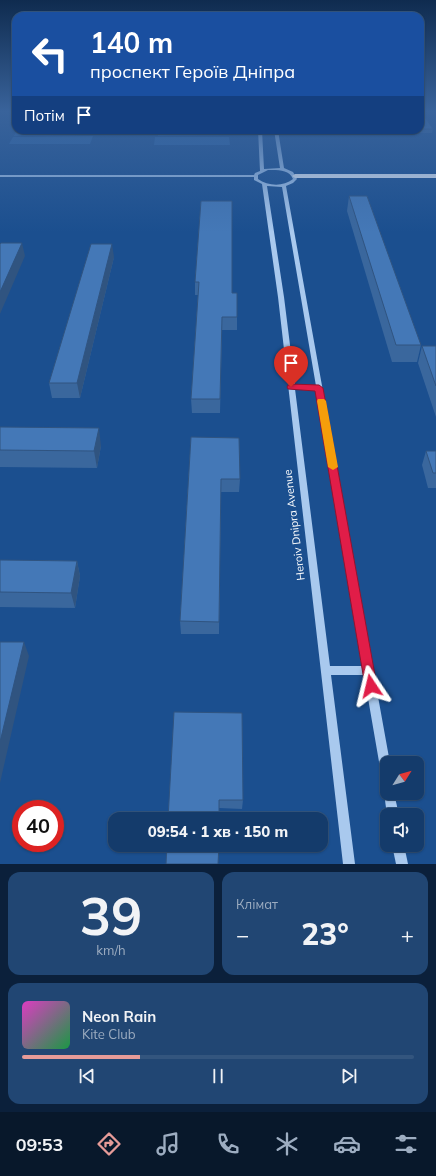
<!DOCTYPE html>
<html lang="uk">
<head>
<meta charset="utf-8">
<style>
	:root { --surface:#143b6b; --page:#214673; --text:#f1f3f6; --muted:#9dadc1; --line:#33557e; --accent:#e69b98 }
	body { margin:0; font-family:Mulish,sans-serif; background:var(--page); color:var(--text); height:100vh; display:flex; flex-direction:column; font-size:15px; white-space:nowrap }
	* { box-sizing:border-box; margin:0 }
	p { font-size:13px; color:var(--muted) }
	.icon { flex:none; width:22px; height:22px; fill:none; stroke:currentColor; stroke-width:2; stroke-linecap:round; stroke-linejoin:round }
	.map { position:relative; height:864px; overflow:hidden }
	.sheet { display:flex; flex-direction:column; gap:8px; padding:8px; background:#0b203b; flex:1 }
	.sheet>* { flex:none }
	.hud { position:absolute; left:12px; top:12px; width:412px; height:122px; border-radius:12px; box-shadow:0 1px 3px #0004,0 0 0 1px var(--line); background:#1a4fa0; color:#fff; overflow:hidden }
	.needle { width:26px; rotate:53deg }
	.controls { position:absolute; left:380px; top:756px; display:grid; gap:8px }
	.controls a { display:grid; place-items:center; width:44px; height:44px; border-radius:8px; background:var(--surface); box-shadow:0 1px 3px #0004,0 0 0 1px var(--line); font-size:20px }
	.speed { position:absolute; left:12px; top:800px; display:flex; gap:8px; font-size:20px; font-weight:700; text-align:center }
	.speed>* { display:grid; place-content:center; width:52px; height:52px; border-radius:50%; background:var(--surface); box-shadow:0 1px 3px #0004,0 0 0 1px var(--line); line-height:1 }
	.speed .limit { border:6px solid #d22; background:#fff; color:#111 }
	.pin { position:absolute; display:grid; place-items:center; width:34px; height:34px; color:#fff; margin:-41px -17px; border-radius:50% 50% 50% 0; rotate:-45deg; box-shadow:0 0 4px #0007 }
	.pin .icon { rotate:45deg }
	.me { position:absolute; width:44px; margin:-22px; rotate:350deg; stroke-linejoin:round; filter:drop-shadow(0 0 3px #0008) }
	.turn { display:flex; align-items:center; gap:14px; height:84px; padding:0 12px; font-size:18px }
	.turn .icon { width:52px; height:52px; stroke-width:2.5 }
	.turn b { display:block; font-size:28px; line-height:34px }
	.then { display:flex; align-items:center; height:38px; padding:0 12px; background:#0003; gap:8px; font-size:15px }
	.big { font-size:30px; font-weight:800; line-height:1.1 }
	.sheet .widget { flex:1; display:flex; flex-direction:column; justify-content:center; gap:6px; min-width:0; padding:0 14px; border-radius:12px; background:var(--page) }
	.sheet .dial { align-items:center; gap:0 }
	.dial b { font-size:52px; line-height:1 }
	.song { display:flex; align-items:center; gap:12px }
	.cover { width:48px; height:48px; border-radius:6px; background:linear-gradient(135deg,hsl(310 70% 55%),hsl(140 70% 35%)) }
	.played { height:4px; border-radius:2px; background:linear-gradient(90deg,var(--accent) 30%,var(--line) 30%) }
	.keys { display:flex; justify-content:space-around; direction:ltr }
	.heat { display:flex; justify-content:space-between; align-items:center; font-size:22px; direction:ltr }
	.sheet .tiles { flex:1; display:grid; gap:8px; grid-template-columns:1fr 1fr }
	.widget:last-child { grid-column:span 2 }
	.trip { position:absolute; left:108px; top:812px; width:220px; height:40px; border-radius:12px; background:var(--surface); box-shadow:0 1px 3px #0004,0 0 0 1px var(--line); font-weight:800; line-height:40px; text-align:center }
	.menu { display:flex; height:64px; justify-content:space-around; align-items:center; background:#08182b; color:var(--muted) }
	.menu .icon { width:28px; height:28px }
	.menu .selected { color:var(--accent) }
	.menu b { font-size:18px; color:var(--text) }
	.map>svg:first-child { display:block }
	.green { fill:#2e69ad }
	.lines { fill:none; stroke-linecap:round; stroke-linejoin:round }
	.minor { fill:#a9c9ee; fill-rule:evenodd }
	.major { fill:#f0f6ff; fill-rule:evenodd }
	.wall { fill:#3a679d }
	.shaded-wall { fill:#305480 }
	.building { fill:#4478b7; stroke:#305480 }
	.route { fill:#e11d48; stroke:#92132f }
	.slow { fill:#f59e0b }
	.labels { text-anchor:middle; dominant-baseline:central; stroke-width:4; stroke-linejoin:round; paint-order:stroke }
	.street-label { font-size:11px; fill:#fff; stroke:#1b4f8f }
</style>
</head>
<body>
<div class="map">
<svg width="436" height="864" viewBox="0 0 436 864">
	<rect width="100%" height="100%" fill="#1b4f8f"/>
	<g class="green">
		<polygon points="17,130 89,130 87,135 14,136"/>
		<polygon points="158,130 229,130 230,135 158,136"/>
		<polygon points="93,136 90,144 9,144 13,137"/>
		<polygon points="155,137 229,137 230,145 154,145"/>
	</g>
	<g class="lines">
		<g class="minor">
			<path d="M258,130h4l2,39 16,-1 -6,-38h4l6,38 9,4 4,7 -4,4 -7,3 104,577h-3v21l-4,-1 -1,-4 -18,-104h-33l24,189h-12l-65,-567 -16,-113 -8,-4v-3h-254v-2h254l1,-2 5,-2zM268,170c9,0 21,-1 25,9 -10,8 -25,7 -35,0v-4zM267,186l15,1 34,199 -21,-1 -11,-88zM295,389l21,1 47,276h-33z"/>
			<polygon points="387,788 387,793 394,793 399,815 387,815 384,793 385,789"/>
			<polygon points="392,845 404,845 408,864 396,864"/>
		</g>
		<polygon class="major" points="436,174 436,178 295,178 292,176 295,174"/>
	</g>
	<g class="wall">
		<polygon points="420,111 433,129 432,133 352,133 346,130 420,130"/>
		<polygon points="349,196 421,345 417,362 392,362 347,211"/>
		<polygon points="201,201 232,293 237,317 237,330 222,330 220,413 192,413 191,399 198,295 195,295 195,282"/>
		<polygon points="114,257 80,398 52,398 49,383"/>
		<polygon points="422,346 436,346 436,417 418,363"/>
		<polygon points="0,427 101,446 97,468 0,467"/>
		<polygon points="191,437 240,479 239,492 221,492 219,634 181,634 180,621"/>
		<polygon points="426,451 436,451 436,488 428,488 422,465"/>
		<polygon points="0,560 77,561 80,576 75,608 0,607"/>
		<polygon points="174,712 243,800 242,809 219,808"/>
	</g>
	<g class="shaded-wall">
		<polygon points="22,243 25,256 0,314 0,292"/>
		<polygon points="112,244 114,257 80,398 77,383"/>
		<polygon points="99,428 101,446 97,468 94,451"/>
		<polygon points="77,561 80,576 75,608 71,593"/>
		<polygon points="24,642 29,656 0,783 0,742"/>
	</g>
	<g class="building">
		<polygon points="420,111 421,111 433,129 420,129"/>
		<polygon points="349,196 367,196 421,345 396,345"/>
		<polygon points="201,201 232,201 232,293 237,293 237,317 222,317 220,399 191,399 199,282 195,282"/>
		<polygon points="1,243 22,243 0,292 0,244"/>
		<polygon points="91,244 112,244 77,383 49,383"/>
		<polygon points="422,346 436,346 436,386"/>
		<polygon points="0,427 99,428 94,451 0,450"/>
		<polygon points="191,437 239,438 240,479 221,479 219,622 180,621"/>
		<polygon points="426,451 436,451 436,473 433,473"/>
		<polygon points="0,560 77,561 71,593 0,592"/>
		<polygon points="0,642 24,642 0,742"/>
		<polygon points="174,712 242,713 243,800 219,800 219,819 168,819"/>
		<polygon points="167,845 219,845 218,864 166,864"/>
	</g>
	<linearGradient id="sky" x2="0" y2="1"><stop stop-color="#0f2b4f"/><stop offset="0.48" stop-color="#39639b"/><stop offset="1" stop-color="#39639b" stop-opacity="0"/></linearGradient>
	<rect width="436" height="232" fill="url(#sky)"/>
	<polygon class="route" points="291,384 319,385 323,388 377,686 375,690 371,692 367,690 365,686 315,391 288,389 287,387 288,385"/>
	<polygon class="slow" points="318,399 324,399 326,401 338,467 333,470 328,467 317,401"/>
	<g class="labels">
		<g class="street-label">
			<text transform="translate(294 525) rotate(-97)">Heroiv Dnipra Avenue</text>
		</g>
	</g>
</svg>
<div class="controls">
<a><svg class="needle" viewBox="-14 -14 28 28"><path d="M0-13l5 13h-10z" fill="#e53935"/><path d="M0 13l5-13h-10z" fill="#9dadc1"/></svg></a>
<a><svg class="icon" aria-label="sound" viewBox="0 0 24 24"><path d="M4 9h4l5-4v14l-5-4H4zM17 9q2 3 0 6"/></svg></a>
</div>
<div class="speed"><div class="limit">40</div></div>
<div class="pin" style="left:291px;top:387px;background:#d93025"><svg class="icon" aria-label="arrive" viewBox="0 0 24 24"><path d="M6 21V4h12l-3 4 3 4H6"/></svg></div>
<svg class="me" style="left:371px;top:686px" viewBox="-20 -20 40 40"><path d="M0-17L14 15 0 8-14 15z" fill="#e11d48" stroke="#fff" stroke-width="4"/></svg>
<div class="trip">09:54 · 1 хв · 150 m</div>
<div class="hud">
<div class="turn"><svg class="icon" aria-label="left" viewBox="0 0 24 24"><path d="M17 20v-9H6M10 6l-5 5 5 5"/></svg><div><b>140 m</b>проспект Героїв Дніпра</div></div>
<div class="then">Потім<svg class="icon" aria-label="arrive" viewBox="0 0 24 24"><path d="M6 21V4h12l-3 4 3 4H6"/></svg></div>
</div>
</div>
<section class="sheet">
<div class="tiles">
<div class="widget dial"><b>39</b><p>km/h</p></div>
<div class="widget"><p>Клімат</p>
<div class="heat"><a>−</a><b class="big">23°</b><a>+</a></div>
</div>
<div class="widget">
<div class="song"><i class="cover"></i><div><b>Neon Rain</b><p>Kite Club</p></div></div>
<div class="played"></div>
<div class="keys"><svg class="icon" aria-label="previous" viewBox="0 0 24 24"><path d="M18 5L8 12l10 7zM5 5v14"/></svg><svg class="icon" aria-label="pause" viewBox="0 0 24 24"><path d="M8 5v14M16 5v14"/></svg><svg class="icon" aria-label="next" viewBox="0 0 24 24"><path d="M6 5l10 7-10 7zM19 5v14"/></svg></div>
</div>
</div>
</section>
<nav class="menu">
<b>09:53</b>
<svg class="icon selected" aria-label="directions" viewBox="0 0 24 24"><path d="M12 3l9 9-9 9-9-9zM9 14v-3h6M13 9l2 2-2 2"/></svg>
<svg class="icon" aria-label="music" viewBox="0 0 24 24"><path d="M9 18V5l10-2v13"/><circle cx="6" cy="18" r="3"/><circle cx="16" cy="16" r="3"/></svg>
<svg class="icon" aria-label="phone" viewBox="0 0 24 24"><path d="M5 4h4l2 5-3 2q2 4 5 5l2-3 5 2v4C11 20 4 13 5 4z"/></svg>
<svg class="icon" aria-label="climate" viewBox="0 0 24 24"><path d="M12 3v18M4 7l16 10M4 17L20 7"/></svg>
<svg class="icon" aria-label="car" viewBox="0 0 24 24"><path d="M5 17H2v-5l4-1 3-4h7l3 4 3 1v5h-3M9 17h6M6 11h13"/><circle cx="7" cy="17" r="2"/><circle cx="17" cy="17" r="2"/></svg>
<svg class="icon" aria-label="filters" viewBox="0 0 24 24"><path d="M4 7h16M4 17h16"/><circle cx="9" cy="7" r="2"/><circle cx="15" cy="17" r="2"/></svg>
</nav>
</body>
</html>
